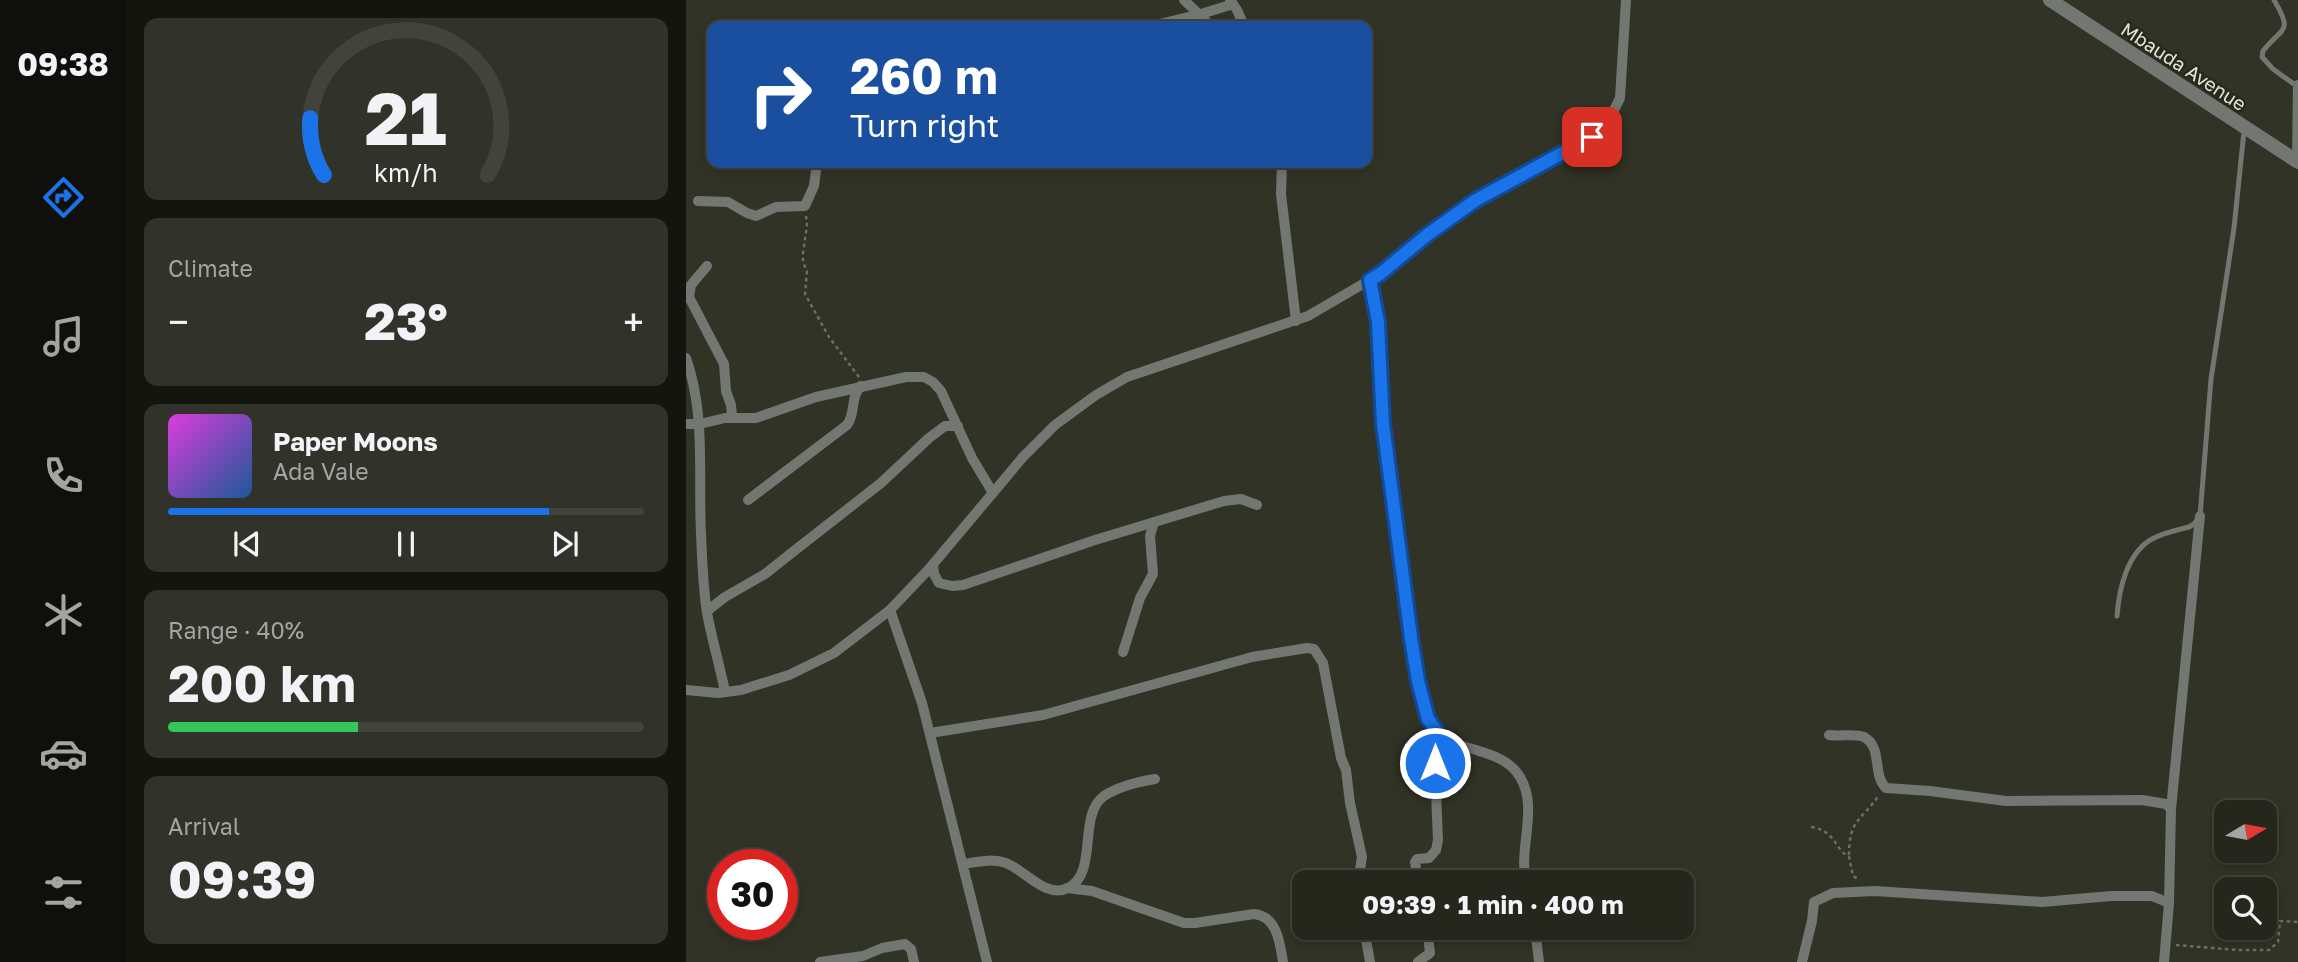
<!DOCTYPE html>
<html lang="en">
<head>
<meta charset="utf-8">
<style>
	:root { --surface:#25261c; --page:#313229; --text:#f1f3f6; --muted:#a3a5a3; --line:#42433b; --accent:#1a73e8 }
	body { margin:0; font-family:"Golos Text",sans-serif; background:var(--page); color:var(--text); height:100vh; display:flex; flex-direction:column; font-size:26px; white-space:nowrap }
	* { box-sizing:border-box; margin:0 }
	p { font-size:23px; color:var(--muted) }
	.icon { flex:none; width:38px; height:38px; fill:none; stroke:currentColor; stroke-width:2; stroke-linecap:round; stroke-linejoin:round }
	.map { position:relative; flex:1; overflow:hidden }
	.sheet { display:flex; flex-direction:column; gap:18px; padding:18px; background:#14150f; width:560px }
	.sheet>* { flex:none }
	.top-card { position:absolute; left:21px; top:21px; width:665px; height:147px; border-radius:14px; box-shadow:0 4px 10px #0003,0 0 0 2px var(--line); background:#1a4fa0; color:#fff; overflow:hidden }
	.needle { width:46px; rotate:80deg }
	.controls { position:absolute; left:1528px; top:800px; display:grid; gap:14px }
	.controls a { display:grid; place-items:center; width:63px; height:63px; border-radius:14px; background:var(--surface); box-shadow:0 4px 10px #0003,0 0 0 2px var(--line); font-size:35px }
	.speed { position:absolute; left:21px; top:849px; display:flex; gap:14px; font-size:35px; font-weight:700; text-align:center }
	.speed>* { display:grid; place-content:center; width:91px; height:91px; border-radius:50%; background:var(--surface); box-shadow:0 4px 10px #0003,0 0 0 2px var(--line); line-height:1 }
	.speed .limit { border:10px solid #d22; background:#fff; color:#111 }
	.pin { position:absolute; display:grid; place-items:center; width:60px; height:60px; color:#fff; margin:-30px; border-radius:14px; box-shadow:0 4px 10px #0006 }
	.me { position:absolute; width:77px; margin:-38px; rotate:0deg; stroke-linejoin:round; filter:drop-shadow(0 0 5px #0008) }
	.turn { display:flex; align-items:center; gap:24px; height:147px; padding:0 28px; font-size:32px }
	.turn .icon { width:91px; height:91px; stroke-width:2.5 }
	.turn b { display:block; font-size:49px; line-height:60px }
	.big { font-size:52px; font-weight:700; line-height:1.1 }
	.sheet .tile { flex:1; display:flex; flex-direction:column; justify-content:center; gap:10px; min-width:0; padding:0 24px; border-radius:14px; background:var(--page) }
	.sheet .dial { align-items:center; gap:0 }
	.dial svg { height:182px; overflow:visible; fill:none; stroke:var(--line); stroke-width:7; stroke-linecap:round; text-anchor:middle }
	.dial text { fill:var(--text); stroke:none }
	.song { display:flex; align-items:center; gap:21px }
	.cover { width:84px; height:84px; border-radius:10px; background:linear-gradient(135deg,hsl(300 70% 55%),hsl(210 70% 35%)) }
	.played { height:7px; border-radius:4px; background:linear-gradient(90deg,var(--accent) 80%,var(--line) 80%) }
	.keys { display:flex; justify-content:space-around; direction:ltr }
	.heat { display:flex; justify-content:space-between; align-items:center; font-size:38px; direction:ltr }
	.charge { height:10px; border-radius:5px; background:linear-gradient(90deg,#34c759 40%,var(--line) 0) }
	.trip { position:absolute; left:606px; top:870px; width:402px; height:70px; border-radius:14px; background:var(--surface); box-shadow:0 4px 10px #0003,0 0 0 2px var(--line); font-weight:700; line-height:70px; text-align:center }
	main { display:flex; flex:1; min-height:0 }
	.dock { display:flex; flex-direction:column; width:126px; justify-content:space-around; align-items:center; background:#0f0f0b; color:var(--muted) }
	.dock .icon { width:49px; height:49px }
	.dock .on { color:var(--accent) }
	.dock b { font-size:32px; color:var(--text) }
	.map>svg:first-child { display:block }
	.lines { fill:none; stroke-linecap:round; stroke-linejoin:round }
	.path { stroke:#6d6f64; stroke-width:2.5; stroke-dasharray:3.5 3.5; stroke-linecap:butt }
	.service { stroke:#727771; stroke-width:5 }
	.minor { stroke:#727771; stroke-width:10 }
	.tertiary { stroke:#727771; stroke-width:14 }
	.route-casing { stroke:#114b97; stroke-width:18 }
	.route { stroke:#1a73e8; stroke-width:12 }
	.labels { text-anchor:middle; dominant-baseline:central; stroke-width:5; stroke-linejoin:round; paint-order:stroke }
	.street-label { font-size:19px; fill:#e1e3da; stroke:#27291c }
</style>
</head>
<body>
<main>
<nav class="dock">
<b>09:38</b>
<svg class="icon on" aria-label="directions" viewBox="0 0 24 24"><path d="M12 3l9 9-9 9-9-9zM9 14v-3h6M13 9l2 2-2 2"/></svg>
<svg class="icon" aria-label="music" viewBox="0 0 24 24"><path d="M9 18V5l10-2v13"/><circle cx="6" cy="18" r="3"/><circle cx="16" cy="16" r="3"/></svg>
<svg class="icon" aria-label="phone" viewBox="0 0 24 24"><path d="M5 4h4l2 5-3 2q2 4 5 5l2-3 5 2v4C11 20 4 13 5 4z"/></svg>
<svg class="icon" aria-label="climate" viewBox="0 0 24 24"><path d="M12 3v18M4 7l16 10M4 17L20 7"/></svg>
<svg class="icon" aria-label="car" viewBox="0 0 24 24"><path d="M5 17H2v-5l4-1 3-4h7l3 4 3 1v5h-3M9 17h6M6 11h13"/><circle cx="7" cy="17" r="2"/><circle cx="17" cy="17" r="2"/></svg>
<svg class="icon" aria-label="filters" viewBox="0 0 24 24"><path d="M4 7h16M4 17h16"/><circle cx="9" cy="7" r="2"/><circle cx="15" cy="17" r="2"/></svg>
</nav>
<section class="sheet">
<div class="tile dial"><svg viewBox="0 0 100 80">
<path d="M14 69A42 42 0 1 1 86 69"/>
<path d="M14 69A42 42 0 0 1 8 44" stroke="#1a73e8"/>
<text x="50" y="56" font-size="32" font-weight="700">21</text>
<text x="50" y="72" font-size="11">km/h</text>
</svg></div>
<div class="tile"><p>Climate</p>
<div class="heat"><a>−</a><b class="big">23°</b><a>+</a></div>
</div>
<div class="tile">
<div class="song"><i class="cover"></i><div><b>Paper Moons</b><p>Ada Vale</p></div></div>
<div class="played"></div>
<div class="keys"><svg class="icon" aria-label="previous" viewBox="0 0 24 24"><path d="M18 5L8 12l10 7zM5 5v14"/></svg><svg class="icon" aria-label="pause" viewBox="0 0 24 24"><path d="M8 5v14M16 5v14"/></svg><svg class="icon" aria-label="next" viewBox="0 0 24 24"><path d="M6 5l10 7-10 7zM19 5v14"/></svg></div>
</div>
<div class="tile"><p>Range · 40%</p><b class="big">200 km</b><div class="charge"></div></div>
<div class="tile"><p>Arrival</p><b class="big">09:39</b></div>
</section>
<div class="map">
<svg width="1612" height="962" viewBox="0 0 1612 962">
	<rect width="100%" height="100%" fill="#313326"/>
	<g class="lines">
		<g class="path">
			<polyline points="120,216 121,225 117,253 117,262 121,271 119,294 143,337 173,377"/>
			<path d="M1125,827c25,4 22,20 38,30l4,19 5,3"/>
			<path d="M1163,855c0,-36 13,-35 30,-60"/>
			<polyline points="1490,945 1551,950 1583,950 1592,942 1594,921 1612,922"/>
		</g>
		<g class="service">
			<path d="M1588,0c20,34 8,26 -11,51l-1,6 11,12 25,18"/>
			<path d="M1431,616c2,-27 10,-63 35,-77 11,-6 25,-9 37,-12l5,-3 6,-8 11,-137 23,-151 10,-97"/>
		</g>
		<g class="minor">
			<polyline points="498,0 525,26"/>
			<polyline points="544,0 551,10 558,26"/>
			<polyline points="465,26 515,14 547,4"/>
			<polyline points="1611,161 1612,85"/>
			<polyline points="596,163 595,194 610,321"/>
			<polyline points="12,201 42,202 61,213 70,216 90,207 119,206 128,186 131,163"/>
			<polyline points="21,266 5,285 3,297 38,364 40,391 45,405 46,417"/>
			<path d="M684,280l8,42 5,102 35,257c4,16 6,33 16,46 20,28 67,18 86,50 19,31 -2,71 6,105"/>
			<path d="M0,358c20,57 12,116 15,175 1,27 2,54 6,80 5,27 13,53 18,79"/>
			<polyline points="0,424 14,424 39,418 70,418 130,397 220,377 238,377 247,382 255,391 286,458 307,493"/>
			<path d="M62,500l99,-75c9,-12 3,-28 14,-39"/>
			<polyline points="247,565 248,574 253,583 266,586 277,585 409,540 538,501 555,499 571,505"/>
			<polyline points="204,610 236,703 301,962"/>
			<polyline points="21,611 39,597 79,574 108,551 195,483 243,438 259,426 272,426"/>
			<polyline points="437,652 454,598 467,574 464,536 468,522"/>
			<polyline points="0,690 32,693 55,690 103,675 148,653 204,610 243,569 337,457 369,425 410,395 441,377 622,316 694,274 741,235 790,200 906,137 921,124 934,98 940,0"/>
			<polyline points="244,733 357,715 566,657 621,648 628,649 637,663 655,758 660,770 664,803 676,857 672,882"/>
			<path d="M1143,735c11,2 25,-2 35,2 19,10 8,38 22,51l44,3 76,10 136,-1 24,4 5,5"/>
			<path d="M277,864c14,-2 29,-6 43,-1 19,7 39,36 62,25 31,-15 9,-73 36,-92 15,-10 33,-14 51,-17"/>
			<polyline points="732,882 729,862 731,859 743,858 750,850 752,840 749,769 752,755 750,730"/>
			<path d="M381,888l25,3 92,32h11l59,-9c23,2 26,29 29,48"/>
			<polyline points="678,928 684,962"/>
			<polyline points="849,928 853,962"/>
			<polyline points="134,962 177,956 196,948 219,944 225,949 228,962"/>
			<polyline points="732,962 744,953 741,928"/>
			<polyline points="1116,962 1126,921 1128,902 1147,893 1189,891 1356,902 1425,896 1466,896 1483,903"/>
			<polyline points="1478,962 1483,903 1485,809 1514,516"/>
		</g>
		<polyline class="tertiary" points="1364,0 1612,162"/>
	</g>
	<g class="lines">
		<g class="route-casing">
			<polyline id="route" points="749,763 752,755 750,730 742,719 732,681 725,638 697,424 692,322 684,280 694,274 741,235 790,200 906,137"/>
		</g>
		<use href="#route" class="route"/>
	</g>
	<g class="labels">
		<g class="street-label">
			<text transform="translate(1498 66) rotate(33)">Mbauda Avenue</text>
		</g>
	</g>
</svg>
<div class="controls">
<a><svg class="needle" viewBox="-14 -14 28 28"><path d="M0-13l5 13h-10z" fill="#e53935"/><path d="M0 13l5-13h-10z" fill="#a3a5a3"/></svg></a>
<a><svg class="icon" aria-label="search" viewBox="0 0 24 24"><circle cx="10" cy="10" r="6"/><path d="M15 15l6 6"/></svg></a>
</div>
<div class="speed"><div class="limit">30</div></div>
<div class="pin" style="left:906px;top:137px;background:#d93025"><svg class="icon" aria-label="arrive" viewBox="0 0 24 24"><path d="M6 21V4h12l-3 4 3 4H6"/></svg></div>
<svg class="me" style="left:749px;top:763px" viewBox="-20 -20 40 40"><circle r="17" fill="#1a73e8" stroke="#fff" stroke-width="3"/><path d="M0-11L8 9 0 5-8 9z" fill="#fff"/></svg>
<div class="trip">09:39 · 1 min · 400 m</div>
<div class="top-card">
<div class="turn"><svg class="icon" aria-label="right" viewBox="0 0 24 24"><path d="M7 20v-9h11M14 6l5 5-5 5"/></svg><div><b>260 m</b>Turn right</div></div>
</div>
</div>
</main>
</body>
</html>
